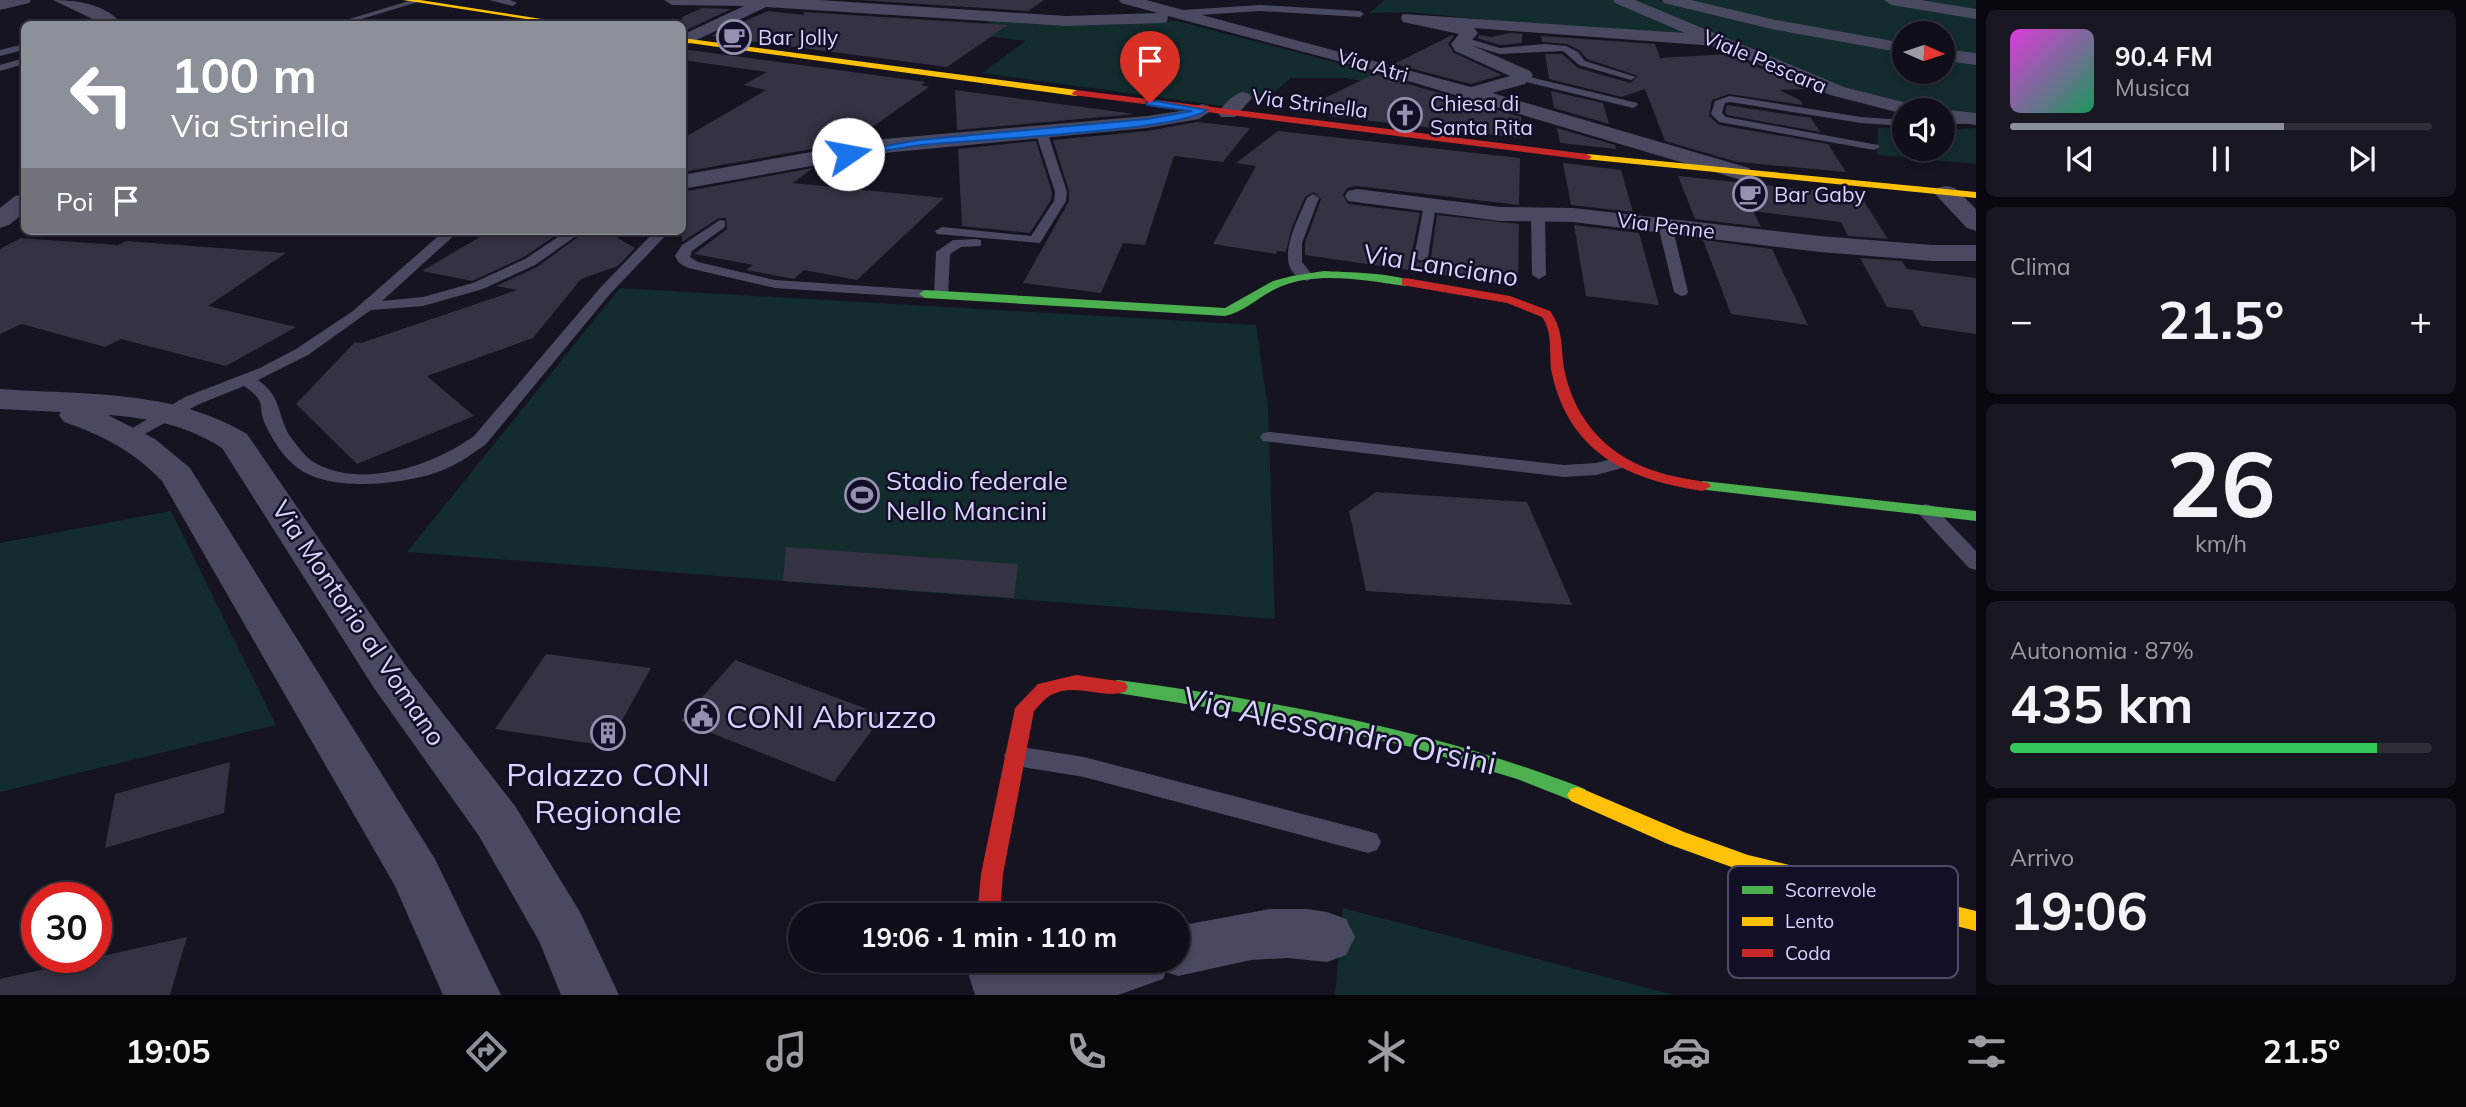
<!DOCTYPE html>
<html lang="it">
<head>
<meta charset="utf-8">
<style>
	:root { --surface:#100f19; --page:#191822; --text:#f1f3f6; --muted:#9c9ca2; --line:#302f38; --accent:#8c9099 }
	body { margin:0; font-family:Mulish,sans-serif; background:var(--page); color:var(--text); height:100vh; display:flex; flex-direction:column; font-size:26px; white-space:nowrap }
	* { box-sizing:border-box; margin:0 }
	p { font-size:23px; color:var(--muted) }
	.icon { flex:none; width:38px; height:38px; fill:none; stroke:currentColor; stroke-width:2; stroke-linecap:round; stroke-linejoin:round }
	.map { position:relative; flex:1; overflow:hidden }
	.side { display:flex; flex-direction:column; gap:10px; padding:10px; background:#09080e; width:490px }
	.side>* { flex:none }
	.banner { position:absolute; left:21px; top:21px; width:665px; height:214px; border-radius:10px; box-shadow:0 4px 10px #0003,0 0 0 2px var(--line); background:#8c9099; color:#fff; overflow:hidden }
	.needle { width:46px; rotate:93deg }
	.tools { position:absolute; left:1892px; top:21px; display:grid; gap:14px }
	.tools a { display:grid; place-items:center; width:63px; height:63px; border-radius:50%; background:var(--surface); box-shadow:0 4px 10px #0003,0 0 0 2px var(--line); font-size:35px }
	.speed { position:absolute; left:21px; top:882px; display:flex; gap:14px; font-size:35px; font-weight:700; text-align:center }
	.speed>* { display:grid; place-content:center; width:91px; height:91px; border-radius:50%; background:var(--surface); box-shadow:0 4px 10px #0003,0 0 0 2px var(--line); line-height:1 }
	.speed .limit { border:10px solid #d22; background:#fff; color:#111 }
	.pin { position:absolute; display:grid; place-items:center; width:60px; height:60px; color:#fff; margin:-72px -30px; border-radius:50% 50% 50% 0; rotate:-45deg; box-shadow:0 0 7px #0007 }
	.pin .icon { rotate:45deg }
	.me { position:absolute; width:77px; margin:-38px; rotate:78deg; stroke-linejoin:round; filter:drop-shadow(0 0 5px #0008) }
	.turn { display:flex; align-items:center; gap:24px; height:147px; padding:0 35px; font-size:32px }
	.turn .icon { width:91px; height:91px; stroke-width:2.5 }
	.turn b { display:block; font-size:49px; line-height:60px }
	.then { display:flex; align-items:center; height:66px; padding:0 35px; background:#0003; gap:14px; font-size:26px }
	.big { font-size:52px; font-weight:700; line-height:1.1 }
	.side .card { flex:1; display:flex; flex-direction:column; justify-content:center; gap:10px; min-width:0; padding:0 24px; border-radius:10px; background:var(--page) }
	.side .dial { align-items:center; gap:0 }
	.dial b { font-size:91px; line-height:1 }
	.song { display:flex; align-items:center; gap:21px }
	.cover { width:84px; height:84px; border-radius:10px; background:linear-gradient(135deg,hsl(300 70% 55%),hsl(150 70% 35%)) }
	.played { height:7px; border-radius:4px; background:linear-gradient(90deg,var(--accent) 65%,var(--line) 65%) }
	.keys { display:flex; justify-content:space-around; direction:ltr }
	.heat { display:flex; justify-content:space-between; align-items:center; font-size:38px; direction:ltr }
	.charge { height:10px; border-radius:5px; background:linear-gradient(90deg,#34c759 87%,var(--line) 0) }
	.trip { position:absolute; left:788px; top:903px; width:402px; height:70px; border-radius:35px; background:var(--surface); box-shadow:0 4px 10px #0003,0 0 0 2px var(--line); font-weight:700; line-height:70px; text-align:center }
	.menu { display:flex; height:112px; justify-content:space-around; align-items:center; background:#06060a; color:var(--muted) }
	.menu .icon { width:49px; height:49px }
	.menu .current { color:var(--accent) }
	.menu b { font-size:32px; color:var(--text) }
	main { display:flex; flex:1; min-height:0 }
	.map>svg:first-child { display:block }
	.green { fill:#132c2d }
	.building { fill:#343243 }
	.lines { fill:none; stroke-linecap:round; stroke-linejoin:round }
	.lane { fill:#4a4962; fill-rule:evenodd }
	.street { fill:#4a4962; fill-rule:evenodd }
	.fast { fill:#4caf50; fill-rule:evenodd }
	.slow { fill:#ffc107; fill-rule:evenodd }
	.jam { fill:#c62828; fill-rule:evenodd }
	.route { fill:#1a73e8; stroke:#114b97; stroke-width:2 }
	.labels { text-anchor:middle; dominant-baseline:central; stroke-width:5; stroke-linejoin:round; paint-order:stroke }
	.far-poi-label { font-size:21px; fill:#d9d4ff; stroke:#130f26; text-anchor:start }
	.far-street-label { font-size:21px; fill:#d9d4ff; stroke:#130f26 }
	.street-label { font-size:26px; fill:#d9d4ff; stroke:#130f26 }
	.poi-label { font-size:26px; fill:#d9d4ff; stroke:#130f26; text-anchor:start }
	.near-poi-label { font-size:32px; fill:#d9d4ff; stroke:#130f26; text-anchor:start }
	.near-street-label { font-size:32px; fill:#d9d4ff; stroke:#130f26 }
	.key { fill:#130f26; stroke:#4e4a67; stroke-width:2 }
	.key-label { font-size:19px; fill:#d9d4ff }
</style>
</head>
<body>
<main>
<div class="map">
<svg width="1976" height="995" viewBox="0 0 1976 995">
	<rect width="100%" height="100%" fill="#161421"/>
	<g class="green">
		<polygon points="1385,0 1611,0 1702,39 1406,12 1369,13"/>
		<polygon points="1633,0 1658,0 1783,31 1904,52 1904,72 1942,72 1943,58 1976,64 1976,113 1910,104 1844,87"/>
		<polygon points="1683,0 1976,0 1976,56 1943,51 1942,33 1904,33 1904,45 1833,33"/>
		<polygon points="996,18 1128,23 1177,21 1410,82 1396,87 1345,78 1291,78 1265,100 1232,96 1223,106 982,73 1026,41 971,34"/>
		<polygon points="1878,128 1904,128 1904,149 1942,149 1943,130 1976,128 1976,164 1877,155"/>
		<polygon points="620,288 1256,325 1268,409 1275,619 407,552"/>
		<polygon points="171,511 276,725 0,792 0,543"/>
		<polygon points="1343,908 1674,995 1335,995"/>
	</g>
	<g class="building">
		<polygon points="860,0 1044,0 1028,11"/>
		<polygon points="702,8 731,9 682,32 682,17"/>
		<polygon points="768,11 804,15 804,12 1008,25 947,67 711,36"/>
		<polygon points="1511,33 1522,34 1522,43 1500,45 1477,38 1479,35 1491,37"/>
		<polygon points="1452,35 1454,36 1448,44 1454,53 1502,75 1471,84 1394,64"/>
		<polygon points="1541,36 1655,44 1660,58 1728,54 1808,89 1779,90 1800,100 1803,105 1729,94 1712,100 1709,116 1719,125 1828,144 1846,172 1737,162 1665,141 1645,89 1622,97 1549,79 1545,54 1562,54 1578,68 1630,83 1638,76 1587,59 1579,50 1567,44 1542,42"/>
		<polygon points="682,49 926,82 921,85 929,87 851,142 682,172 682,139 766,90 743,85 767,72 682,60"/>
		<polygon points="1374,74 1521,117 1521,138 1328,116 1325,98"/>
		<polygon points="955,90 1135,114 957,130"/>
		<polygon points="1551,91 1603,103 1609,124 1554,108"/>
		<polygon points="1727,105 1811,118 1820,132 1727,115 1725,112"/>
		<polygon points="1197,122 1250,128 1223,162 1174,156 1145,245 1123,243 1101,293 1023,283 1069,201 1069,191 1053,140 1147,131"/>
		<polygon points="1557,128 1615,145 1616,149 1560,143"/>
		<polygon points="1278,131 1520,158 1519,205 1357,186 1347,188 1343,195 1348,204 1420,213 1411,256 1420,263 1431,257 1437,215 1519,224 1518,286 1305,255 1305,243 1321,199 1314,192 1305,197 1291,230 1286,252 1277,251 1276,254 1213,244 1256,166 1236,163"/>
		<polygon points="1036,141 1052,192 1051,200 1030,233 962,226 958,149"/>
		<polygon points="1563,163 1621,170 1633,212 1571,205"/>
		<polygon points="813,168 793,183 944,198 857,280 804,270 794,279 789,278 746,270 753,265 694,254 727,229 726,218 719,218 682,242 682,192"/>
		<polygon points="1678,176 1860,195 1888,239 1848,236 1841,222 1753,211 1761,227 1695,219"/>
		<polygon points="1574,225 1639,233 1659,305 1586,296"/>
		<polygon points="490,231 562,231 524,257 472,281 422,271"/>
		<polygon points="586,231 606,231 635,248 618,266 581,279 533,338 427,376 474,416 357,464 296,404 355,342 361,343 517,290 496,286 537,267"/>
		<polygon points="21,238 118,245 126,241 286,253 208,306 296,327 226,366 121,339 105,347 22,324 0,334 0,249"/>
		<polygon points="1703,240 1772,249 1808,325 1731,314"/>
		<polygon points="1860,258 1902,261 1907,269 1976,278 1976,334 1921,326 1912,310 1887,307"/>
		<polygon points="1376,492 1527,502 1572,605 1366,591 1349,511"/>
		<polygon points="786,547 1018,564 1014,598 783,581"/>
		<polygon points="546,654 651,668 608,746 495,729"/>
		<polygon points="735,660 883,715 834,782 681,721"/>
		<polygon points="230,762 224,813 105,848 115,794"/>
		<polygon points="187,937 170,995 0,995 0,979"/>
	</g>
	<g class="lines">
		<g class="lane">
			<polygon points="412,0 418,2 345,24 333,24"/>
			<polygon points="489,0 510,0 517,3 513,6"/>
			<polygon points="1260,5 1360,11 1364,14 1360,17 1260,11 1183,16 1179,13 1183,10"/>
			<polygon points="1463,37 1500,48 1545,44 1566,46 1578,52 1585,61 1636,77 1631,80 1579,65 1563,51 1500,54 1460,42 1460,38"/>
			<polygon points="24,44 24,50 0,56 0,50"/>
			<polygon points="24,58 24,64 0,71 0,65"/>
			<polygon points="1522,75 1637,103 1638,105 1633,108 1518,80 1518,76"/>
			<polygon points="1730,96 1861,117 1904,120 1904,126 1861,123 1730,102 1725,103 1722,113 1726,117 1878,145 1880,147 1874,150 1719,122 1711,114 1715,101"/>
			<polygon points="1976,117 1976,123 1942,125 1942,119"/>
			<polygon points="1037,129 1047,131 1067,192 1066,201 1040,243 937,234 935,231 942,227 1031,236 1054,201 1055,192 1035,131"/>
			<path d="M1313,194l6,4 -17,45v19l12,15 -7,4c-38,-11 -9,-61 0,-83z"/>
			<polygon points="1430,201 1436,205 1428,257 1421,261 1414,257 1424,205"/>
			<polygon points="1538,212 1545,216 1546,275 1539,279 1532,275 1531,216"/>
			<polygon points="720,220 725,221 725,227 692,251 690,257 698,262 775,280 925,290 932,294 925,298 775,288 688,268 679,263 675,256 682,245"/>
			<polygon points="1665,221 1672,225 1688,292 1686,295 1681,296 1674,292 1658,225"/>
			<path d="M444,231h15l-77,70 41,-4 50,-14 52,-24 42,-28h16l-48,34 -52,24 -60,17 -52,4 -63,45 -50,25c26,18 18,37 34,59 8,10 15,21 27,26 47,23 115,0 155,-29l126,-148 55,-57h15l-60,63 -124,150c-15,11 -32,23 -51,29 -36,12 -110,20 -141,-8 -11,-9 -22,-26 -28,-39 -10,-21 3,-23 -22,-40l-47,19 -63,35h-12l-3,-4 66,-39 75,-29 36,-19 57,-38z"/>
			<polygon points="976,239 981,240 981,246 961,247 950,254 948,295 946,298 936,298 934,295 936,252 953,240"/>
			<polygon points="1269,432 1564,465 1596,463 1619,457 1628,463 1626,467 1596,475 1564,477 1263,441 1260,437 1263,433"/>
			<polygon points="1926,504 1933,506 1976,551 1976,570 1969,568 1919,514 1916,510 1919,506"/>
			<polygon points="1016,746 1084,757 1368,831 1377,834 1381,842 1377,850 1368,853 1084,777 1016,766 1007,763 1004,756 1007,749"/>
		</g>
		<g class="street">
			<polygon points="0,0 31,0 29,3 0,10"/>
			<path d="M53,0c24,0 52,4 69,24h-19z"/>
			<polygon points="664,0 819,0 1066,16 1158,13 1121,3 1119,0 1146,0 1471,87 1510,76 1455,51 1451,44 1459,34 1403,22 1401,18 1403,14 1685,33 1615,3 1613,0 1635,0 1844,87 1919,106 1922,110 1904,110 1904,114 1830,95 1715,46 1474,28 1478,33 1469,44 1530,71 1533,75 1525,84 1492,93 1749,168 1753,173 1749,178 1741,180 1368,69 1168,16 1167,22 1161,23 1066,26 766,7 686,45 682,44 682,35 744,6 672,5"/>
			<polygon points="1662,0 1691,0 1776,20 1904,43 1904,53 1776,30 1664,3"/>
			<polygon points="1884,0 1921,0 1976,9 1976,19 1892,5"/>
			<polygon points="1942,49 1976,53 1976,65 1942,60"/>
			<path d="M1242,92l7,2 3,4 -17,19h-14l-3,-4c6,-9 14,-18 24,-21z"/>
			<polygon points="1202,104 1209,106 1212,110 1199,119 1147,128 884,153 682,189 682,175 884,139 1147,116 1187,110"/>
			<polygon points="1942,109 1976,113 1976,125 1942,121 1942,110 1936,110"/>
			<polygon points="1946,186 1955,188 1976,209 1976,231 1967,228 1934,193 1937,188"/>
			<polygon points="1357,189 1500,207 1573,208 1820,236 1932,245 1976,245 1976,261 1932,261 1820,252 1573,222 1500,221 1348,201 1345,196 1348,191"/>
			<polygon points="24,194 24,213 9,225 0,228 0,208 15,196"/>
			<path d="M0,389c83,6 173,0 247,45l159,232 109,140 65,106 39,83h-58l-22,-54 -60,-105 -105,-148 -152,-240c-36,-23 -72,-30 -114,-33l47,24 35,29 245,391 66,136h-58l-48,-109 -233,-405c-27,-29 -60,-46 -98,-59l-5,-7 2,-3 -61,-3z"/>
			<polygon points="1270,909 1307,909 1327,912 1346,919 1355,937 1346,955 1327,962 1288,958 1251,960 1178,976 1166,972 1163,979 1118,995 975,995 964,961 1020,961 1024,972 1060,961 1178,961 1178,926"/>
		</g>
		<g class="fast">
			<path d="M1324,271c18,1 75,2 88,11l-6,4c-40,-5 -85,-15 -124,0 -21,8 -34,24 -57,30l-300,-18 -6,-4 6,-4 300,18 48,-27 19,-5z"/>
			<polygon points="1703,481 1976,511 1976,521 1698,489 1695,486"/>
			<path d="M1118,680c160,21 316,50 467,109l4,6 -4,6 -7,2 -61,-24 -106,-32 -118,-26 -182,-29 -3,-5 3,-5z"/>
		</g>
		<g class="slow">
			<polygon points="403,0 420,0 574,24 559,24"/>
			<polygon points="682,38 1076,90 1080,93 1076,96 682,42"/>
			<polygon points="1587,154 1976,192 1976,198 1584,159 1582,157"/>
			<polygon points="1578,787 1684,832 1748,855 1976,911 1976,931 1748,873 1668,844 1571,801 1567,795 1571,789"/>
		</g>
		<g class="jam">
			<polygon points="1076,90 1587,154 1592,157 1587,160 1073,95 1072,93"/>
			<path d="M1406,278l104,18 40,15c15,21 10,39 15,62 11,50 46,86 96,100 16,5 32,6 47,10l3,3 -8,5c-74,-11 -133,-37 -151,-117 -4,-19 2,-40 -10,-57l-35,-14 -105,-18v-6z"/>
			<path d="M1076,675l49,7 3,5 -3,5c-24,7 -50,-10 -74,3 -6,3 -12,11 -17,16l-31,163 -3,41h-23l4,-41 34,-166 23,-24z"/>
		</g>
	</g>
	<path class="route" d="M1150,100l57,10c-26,21 -238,30 -285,35 -25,3 -50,8 -74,12l-5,-3 75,-14 229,-21 45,-8 -45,-6 -1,-2z"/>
	<defs>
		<g id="cafe-ring" transform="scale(1.75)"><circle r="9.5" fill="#130f26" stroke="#9591b1" stroke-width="1.5"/><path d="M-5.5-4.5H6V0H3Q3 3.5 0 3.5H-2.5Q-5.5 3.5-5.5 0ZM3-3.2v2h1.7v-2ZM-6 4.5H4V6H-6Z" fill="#9591b1"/></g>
		<g id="church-ring" transform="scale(1.75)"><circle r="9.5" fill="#130f26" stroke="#9591b1" stroke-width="1.5"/><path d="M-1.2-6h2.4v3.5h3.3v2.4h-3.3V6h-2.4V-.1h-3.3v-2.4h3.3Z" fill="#9591b1"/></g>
		<g id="stadium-ring" transform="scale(1.75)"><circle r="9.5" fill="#130f26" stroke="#9591b1" stroke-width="1.5"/><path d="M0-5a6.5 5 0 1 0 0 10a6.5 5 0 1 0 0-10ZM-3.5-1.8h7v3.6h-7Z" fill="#9591b1"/></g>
		<g id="civic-ring" transform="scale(1.75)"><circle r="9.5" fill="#130f26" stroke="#9591b1" stroke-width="1.5"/><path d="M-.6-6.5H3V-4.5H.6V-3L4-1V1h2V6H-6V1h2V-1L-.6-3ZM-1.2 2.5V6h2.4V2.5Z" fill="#9591b1"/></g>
		<g id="building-ring" transform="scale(1.75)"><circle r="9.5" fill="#130f26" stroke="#9591b1" stroke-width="1.5"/><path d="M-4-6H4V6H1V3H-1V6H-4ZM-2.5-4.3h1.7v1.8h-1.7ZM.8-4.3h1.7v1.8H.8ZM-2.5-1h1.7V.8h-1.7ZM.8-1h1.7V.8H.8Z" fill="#9591b1"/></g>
	</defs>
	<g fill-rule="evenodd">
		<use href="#cafe-ring" x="734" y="37"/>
		<use href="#church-ring" x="1405" y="115"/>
		<use href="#cafe-ring" x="1750" y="194"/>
		<use href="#stadium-ring" x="862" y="495"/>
		<use href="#civic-ring" x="702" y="716"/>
		<use href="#building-ring" x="608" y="733"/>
	</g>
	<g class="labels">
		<g class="far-poi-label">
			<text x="758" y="37">Bar Jolly</text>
			<text x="1430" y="103">Chiesa di<tspan x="1430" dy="24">Santa Rita</tspan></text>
			<text x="1774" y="194">Bar Gaby</text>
		</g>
		<g class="far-street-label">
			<text transform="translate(1765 61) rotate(23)">Viale Pescara</text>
			<text transform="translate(1373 65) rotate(16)">Via Atri</text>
			<text transform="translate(1310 103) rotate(7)">Via Strinella</text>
			<text transform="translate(1666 225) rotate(7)">Via Penne</text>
		</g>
		<g class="street-label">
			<text transform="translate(1441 265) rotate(9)">Via Lanciano</text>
			<text transform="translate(359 623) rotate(56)">Via Montorio al Vomano</text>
		</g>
		<g class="poi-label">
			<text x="886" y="480">Stadio federale<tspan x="886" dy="30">Nello Mancini</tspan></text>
		</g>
		<g class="near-poi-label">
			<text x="726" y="716">CONI Abruzzo</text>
			<text x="608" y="774" text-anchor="middle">Palazzo CONI<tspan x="608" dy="37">Regionale</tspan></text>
		</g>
		<g class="near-street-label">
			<text transform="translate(1340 730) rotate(12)">Via Alessandro Orsini</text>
		</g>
	</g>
	<rect x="1728" y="866" width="230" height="112" rx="10" class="key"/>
	<rect x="1742" y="886" width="31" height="8" fill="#4caf50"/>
	<rect x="1742" y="917" width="31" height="9" fill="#ffc107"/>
	<rect x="1742" y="949" width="31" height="8" fill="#c62828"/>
	<g class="key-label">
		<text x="1785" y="897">Scorrevole</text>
		<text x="1785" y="928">Lento</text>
		<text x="1785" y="960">Coda</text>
	</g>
</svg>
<div class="tools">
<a><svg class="needle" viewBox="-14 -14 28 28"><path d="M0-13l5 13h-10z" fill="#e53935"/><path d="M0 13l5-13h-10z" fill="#9c9ca2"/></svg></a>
<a><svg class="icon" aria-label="sound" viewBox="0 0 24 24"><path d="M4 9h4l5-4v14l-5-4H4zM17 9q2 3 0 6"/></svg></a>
</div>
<div class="speed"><div class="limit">30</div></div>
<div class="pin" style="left:1150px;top:103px;background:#d93025"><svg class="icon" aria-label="arrive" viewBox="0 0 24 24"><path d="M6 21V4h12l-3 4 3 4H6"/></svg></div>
<svg class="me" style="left:848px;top:154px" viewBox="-20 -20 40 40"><circle r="19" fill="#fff"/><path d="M0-13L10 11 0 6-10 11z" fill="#1a73e8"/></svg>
<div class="trip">19:06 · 1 min · 110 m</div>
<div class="banner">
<div class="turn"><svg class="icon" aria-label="left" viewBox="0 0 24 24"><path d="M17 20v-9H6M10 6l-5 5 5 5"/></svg><div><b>100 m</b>Via Strinella</div></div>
<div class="then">Poi<svg class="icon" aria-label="arrive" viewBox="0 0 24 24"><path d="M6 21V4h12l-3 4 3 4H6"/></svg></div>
</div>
</div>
<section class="side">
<div class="card">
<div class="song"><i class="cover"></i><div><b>90.4 FM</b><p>Musica</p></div></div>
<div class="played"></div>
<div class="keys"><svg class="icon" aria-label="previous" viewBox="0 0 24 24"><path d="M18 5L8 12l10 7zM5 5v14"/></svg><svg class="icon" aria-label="pause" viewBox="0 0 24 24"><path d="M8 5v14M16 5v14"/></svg><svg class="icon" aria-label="next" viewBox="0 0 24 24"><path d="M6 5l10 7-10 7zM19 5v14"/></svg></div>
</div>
<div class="card"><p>Clima</p>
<div class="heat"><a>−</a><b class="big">21.5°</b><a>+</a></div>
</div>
<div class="card dial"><b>26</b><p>km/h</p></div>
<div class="card"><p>Autonomia · 87%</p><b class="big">435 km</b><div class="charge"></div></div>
<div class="card"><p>Arrivo</p><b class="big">19:06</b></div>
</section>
</main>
<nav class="menu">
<b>19:05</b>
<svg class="icon current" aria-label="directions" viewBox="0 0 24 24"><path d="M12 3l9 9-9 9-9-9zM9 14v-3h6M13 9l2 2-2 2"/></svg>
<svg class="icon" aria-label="music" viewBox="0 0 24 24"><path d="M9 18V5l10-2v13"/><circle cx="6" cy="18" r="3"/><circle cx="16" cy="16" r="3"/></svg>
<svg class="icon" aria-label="phone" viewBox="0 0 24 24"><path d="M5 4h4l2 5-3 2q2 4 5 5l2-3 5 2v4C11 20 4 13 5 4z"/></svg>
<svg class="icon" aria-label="climate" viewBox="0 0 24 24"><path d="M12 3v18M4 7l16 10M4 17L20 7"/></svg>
<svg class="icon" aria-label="car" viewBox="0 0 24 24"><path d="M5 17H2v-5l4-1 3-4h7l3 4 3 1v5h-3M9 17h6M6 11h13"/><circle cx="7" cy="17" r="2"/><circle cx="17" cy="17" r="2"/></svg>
<svg class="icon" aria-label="filters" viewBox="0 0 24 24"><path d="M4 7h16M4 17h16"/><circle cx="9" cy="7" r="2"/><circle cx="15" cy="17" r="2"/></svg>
<b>21.5°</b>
</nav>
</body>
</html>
